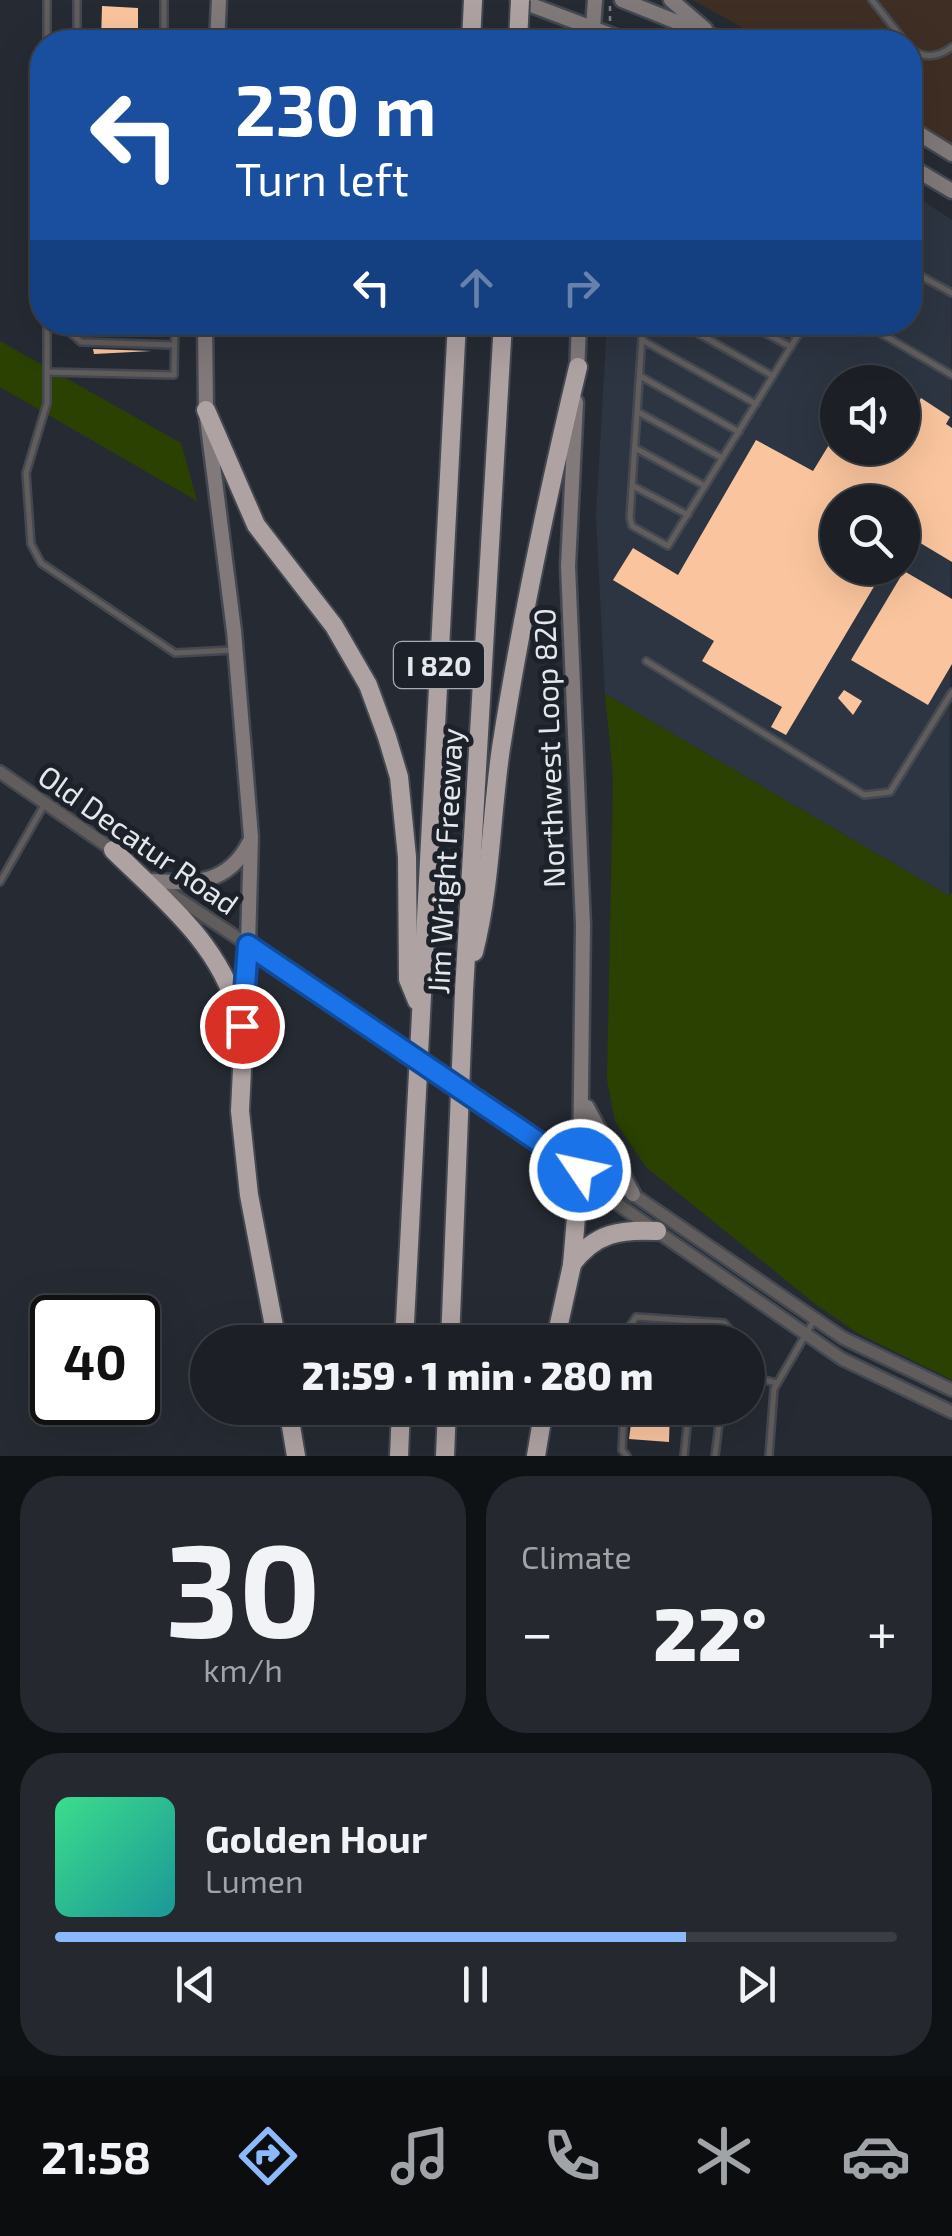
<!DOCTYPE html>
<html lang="en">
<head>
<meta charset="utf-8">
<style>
	:root { --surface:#1c2026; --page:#25282e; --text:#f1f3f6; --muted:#a0a3a7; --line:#3a3e43; --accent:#8cb9fc }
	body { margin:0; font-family:"Exo 2",sans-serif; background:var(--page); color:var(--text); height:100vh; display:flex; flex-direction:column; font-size:38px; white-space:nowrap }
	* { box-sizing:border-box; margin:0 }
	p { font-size:32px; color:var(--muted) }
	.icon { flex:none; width:55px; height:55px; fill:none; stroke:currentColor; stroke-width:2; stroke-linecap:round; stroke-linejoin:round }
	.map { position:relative; height:1456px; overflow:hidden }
	.side { display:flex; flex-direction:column; gap:20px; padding:20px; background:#0f1215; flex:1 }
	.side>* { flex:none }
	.hud { position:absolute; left:30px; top:30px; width:892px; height:305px; border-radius:40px; box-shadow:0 10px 40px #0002,0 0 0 2px var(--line); background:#1a4fa0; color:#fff; overflow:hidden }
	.buttons { position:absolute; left:820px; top:365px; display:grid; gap:20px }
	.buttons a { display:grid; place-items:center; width:100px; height:100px; border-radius:50%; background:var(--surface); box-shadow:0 10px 40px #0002,0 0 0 2px var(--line); font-size:50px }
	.speed { position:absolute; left:30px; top:1295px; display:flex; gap:20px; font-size:50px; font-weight:700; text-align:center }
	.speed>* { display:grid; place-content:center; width:130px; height:130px; border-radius:50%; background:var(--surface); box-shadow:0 10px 40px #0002,0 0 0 2px var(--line); line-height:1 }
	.speed .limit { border:5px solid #111; border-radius:15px; background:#fff; color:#111 }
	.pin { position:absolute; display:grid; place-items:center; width:85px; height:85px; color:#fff; margin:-42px; border:5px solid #fff; border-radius:50%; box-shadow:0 2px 10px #0007 }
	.me { position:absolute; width:110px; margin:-55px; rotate:304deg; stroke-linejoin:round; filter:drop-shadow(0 0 8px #0008) }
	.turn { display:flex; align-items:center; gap:35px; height:210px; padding:0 40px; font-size:45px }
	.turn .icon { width:130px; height:130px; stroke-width:2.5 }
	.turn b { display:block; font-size:70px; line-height:85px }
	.lanes { display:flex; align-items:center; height:95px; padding:0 40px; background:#0003; justify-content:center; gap:50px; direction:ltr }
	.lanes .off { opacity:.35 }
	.big { font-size:75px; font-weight:800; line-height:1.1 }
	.side .widget { flex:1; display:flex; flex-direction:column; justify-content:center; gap:15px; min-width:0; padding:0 35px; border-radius:40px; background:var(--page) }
	.side .dial { align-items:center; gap:0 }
	.dial b { font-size:130px; line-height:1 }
	.song { display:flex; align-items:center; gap:30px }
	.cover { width:120px; height:120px; border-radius:15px; background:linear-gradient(135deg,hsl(150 70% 55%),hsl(180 70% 35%)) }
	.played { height:10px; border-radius:5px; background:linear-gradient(90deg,var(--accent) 75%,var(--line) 75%) }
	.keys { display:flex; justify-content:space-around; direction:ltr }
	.heat { display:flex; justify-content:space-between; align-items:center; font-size:55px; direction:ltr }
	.side .tiles { flex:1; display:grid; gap:20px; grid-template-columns:1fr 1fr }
	.widget:last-child { grid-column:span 2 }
	.trip { position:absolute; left:190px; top:1325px; width:575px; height:100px; border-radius:50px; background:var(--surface); box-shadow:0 10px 40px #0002,0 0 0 2px var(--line); font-weight:800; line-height:100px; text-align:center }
	.dock { display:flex; height:160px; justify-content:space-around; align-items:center; background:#0b0d0f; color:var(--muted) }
	.dock .icon { width:70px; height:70px }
	.dock .current { color:var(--accent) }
	.dock b { font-size:45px; color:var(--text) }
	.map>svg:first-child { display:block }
	.built { fill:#2d3542; fill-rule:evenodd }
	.education { fill:#3f2e24 }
	.green { fill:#2a4101 }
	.building { fill:#fac59e }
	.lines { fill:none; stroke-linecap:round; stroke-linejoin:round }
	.service-casing { stroke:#444951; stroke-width:10 }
	.tertiary-casing { stroke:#444951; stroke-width:16 }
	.secondary-casing { stroke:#444951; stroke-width:19 }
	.motorway-casing { stroke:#444951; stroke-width:22 }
	.path { stroke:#7b7f85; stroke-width:2.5; stroke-dasharray:5 5; stroke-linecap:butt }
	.service { stroke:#625d5d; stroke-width:5 }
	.tertiary { stroke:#625d5d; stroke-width:11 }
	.secondary { stroke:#81797a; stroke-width:14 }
	.motorway { stroke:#afa2a3; stroke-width:18 }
	.tertiary-bridge-casing { stroke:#444951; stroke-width:16; stroke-linecap:butt }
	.motorway-bridge-casing { stroke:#444951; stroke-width:22; stroke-linecap:butt }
	.tertiary-bridge { stroke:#625d5d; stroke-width:11 }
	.motorway-bridge { stroke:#afa2a3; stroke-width:18 }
	.route-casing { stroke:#114b97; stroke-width:25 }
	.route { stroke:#1a73e8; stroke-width:18 }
	.labels { text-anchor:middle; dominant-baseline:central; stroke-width:10; stroke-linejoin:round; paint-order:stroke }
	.shield { fill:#1d2129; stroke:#a8acb2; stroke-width:2.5 }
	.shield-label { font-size:28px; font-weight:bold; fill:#e4e7ec }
	.street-label { font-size:30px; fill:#e4e7ec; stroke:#1d2129 }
</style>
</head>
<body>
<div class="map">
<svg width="952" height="1456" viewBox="0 0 952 1456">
	<rect width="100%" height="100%" fill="#262b33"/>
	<path class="built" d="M910,192l42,28 -3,676 -344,-202 -9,-179 11,-192 303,-1zM838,382h64v66h-64zM838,502h64v66h-64z"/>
	<polygon class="education" points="693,0 952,0 952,147 910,123 910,42 768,42"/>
	<g class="green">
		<polygon points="0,341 181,443 197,501 0,387"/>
		<polygon points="605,694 949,896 952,892 952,1380 859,1334 814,1303 646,1167 615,1121 607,1080 613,777"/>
	</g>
	<g class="building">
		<polygon points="102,6 138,8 138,42 101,42"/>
		<polygon points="93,349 152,351 94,354"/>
		<polygon points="921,398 950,417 946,424 952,428 952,562 902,532 902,502 838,502 838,568 885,568 786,735 771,727 782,707 702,661 714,641 613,580 633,548 678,575 756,440 813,471 838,430 838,448 902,448 902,399 916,406"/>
		<polygon points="904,571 952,599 952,664 928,705 851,660"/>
		<polygon points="844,690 862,701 853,715 838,698"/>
		<polygon points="633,1408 670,1408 669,1442 629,1439"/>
	</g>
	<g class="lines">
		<g class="service-casing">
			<g id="service">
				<polyline points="47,0 47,42"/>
				<polyline points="872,0 905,42"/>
				<polyline points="77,42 77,0"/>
				<polyline points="164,42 164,0"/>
				<path d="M910,48c14,12 28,9 42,-1"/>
				<polyline points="910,270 952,293"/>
				<polyline points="47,322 47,403 26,473 31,544 41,563 175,653 233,650"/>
				<polyline points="74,322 71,333 81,342 173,345"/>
				<polyline points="643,322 630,518 632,526 668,546 806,322"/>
				<polyline points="678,322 773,376"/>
				<polyline points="745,322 791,347"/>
				<polyline points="875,330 952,375"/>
				<polyline points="642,340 756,404"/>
				<polyline points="47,372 174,375 175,322"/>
				<polyline points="640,376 739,432"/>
				<polyline points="638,412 722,458"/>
				<polyline points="635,448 705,486"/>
				<polyline points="633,486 688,515"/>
				<polyline points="646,661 864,795 890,792 952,692"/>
				<polyline points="0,882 44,805"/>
				<polyline points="628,1342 628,1329 636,1317 724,1323 730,1330 729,1342"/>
				<polyline points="748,1376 777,1383"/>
				<polyline points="624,1408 622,1450 627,1456"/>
				<polyline points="684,1456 689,1408"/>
				<polyline points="715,1456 721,1408"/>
				<polyline points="769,1456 774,1389 814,1320"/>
			</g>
		</g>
		<g class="tertiary-casing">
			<g id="tertiary">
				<polyline points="0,772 116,852"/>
				<polyline points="158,885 352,1014"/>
				<polyline points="533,1138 597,1182 603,1194 842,1359 952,1412"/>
				<polyline points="597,1182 612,1180 843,1338 952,1390"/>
			</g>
		</g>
		<g class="secondary-casing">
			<g id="secondary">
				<polyline points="518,0 629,42"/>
				<polyline points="622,0 727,42"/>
				<polyline points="671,0 705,29"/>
				<polyline points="217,42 219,0"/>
				<polyline points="592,42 595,0"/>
				<polyline points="910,128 952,154"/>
				<polyline points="910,166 952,191"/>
				<polyline points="205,322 206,410 234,631 251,837 248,945"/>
				<polyline points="577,375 579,322"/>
				<polyline points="576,402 568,566 583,925 580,1170"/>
				<path d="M153,881c42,3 75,3 96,-38"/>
				<polyline points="587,1107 633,1194"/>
			</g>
		</g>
		<g class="motorway-casing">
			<g id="motorway">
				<polyline points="471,42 473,0"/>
				<polyline points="206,410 256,525 334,626 368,685 387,737 399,777 407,857 408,979 417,1001"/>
				<path d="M113,850c49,48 107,94 125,163"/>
				<polyline points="248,945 240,1111 249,1195 277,1342"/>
				<path d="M474,952c17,-67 17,-136 27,-204 20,-128 47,-255 77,-381"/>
				<path d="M572,1264c23,-31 48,-35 85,-33"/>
				<polyline points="404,1342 457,322"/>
				<polyline points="450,1342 464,991 503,322"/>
				<polyline points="555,1342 572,1265 580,1170"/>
				<polyline points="288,1408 296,1456"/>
				<polyline points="399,1456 401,1408"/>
				<polyline points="445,1456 447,1408"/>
				<polyline points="536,1456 544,1408"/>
			</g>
		</g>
		<polyline class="path" points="610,21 610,4"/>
		<use href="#service" class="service"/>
		<use href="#tertiary" class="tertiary"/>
		<use href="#secondary" class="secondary"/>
		<use href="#motorway" class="motorway"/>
		<g class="tertiary-bridge-casing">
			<polyline id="tertiary-bridge" points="352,1014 533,1138"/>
		</g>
		<g class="motorway-bridge-casing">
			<polyline id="motorway-bridge" points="518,42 520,0"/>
		</g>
		<use href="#tertiary-bridge" class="tertiary-bridge"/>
		<use href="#motorway-bridge" class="motorway-bridge"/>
	</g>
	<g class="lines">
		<g class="route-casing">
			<polyline id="route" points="242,1026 248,945 580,1170"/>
		</g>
		<use href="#route" class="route"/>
	</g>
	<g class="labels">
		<rect class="shield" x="394" y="642" width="90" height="46" rx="8"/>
		<g class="shield-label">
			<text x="439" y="665">I 820</text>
		</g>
		<g class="street-label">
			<text transform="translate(548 748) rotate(-92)">Northwest Loop 820</text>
			<text transform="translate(139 839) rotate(35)">Old Decatur Road</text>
			<text transform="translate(444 861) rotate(-87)">Jim Wright Freeway</text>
		</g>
	</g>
</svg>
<div class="buttons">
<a><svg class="icon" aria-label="sound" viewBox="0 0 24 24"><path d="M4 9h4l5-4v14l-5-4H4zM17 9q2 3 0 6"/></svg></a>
<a><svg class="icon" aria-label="search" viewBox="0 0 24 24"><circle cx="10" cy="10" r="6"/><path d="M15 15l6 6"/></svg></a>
</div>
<div class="speed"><div class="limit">40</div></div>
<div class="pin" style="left:242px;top:1026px;background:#d93025"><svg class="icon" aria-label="arrive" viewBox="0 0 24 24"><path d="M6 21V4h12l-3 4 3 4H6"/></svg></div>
<svg class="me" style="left:580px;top:1170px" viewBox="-20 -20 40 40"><circle r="17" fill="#1a73e8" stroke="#fff" stroke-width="3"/><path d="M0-11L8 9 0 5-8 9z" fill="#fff"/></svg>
<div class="trip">21:59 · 1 min · 280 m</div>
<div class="hud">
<div class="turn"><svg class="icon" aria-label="left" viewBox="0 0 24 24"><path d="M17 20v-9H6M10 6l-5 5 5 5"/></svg><div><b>230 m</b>Turn left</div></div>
<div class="lanes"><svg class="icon" aria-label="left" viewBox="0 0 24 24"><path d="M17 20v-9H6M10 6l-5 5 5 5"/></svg><svg class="icon off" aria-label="ahead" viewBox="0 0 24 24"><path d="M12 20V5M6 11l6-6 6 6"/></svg><svg class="icon off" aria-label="right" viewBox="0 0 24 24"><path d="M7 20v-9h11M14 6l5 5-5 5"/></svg></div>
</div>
</div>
<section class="side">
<div class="tiles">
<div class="widget dial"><b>30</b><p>km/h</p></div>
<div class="widget"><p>Climate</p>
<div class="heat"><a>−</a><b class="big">22°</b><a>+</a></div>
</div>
<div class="widget">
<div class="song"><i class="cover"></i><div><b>Golden Hour</b><p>Lumen</p></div></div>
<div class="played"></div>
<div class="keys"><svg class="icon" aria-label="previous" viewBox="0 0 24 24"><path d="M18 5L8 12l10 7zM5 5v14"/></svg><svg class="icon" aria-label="pause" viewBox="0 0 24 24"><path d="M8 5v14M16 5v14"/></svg><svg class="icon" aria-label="next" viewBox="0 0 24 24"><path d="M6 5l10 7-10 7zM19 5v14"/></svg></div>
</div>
</div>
</section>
<nav class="dock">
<b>21:58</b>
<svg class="icon current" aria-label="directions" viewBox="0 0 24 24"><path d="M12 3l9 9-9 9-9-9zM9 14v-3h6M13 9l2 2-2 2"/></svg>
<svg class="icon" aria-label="music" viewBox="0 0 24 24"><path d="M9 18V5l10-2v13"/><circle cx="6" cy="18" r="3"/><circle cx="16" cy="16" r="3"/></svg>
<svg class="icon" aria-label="phone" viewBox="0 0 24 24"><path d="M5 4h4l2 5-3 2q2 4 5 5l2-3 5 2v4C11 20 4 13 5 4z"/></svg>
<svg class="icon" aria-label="climate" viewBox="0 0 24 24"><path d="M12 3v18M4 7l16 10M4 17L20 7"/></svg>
<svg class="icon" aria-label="car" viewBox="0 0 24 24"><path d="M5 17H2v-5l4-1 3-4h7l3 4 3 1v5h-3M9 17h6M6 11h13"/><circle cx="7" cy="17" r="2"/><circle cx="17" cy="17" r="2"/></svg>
</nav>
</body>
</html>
